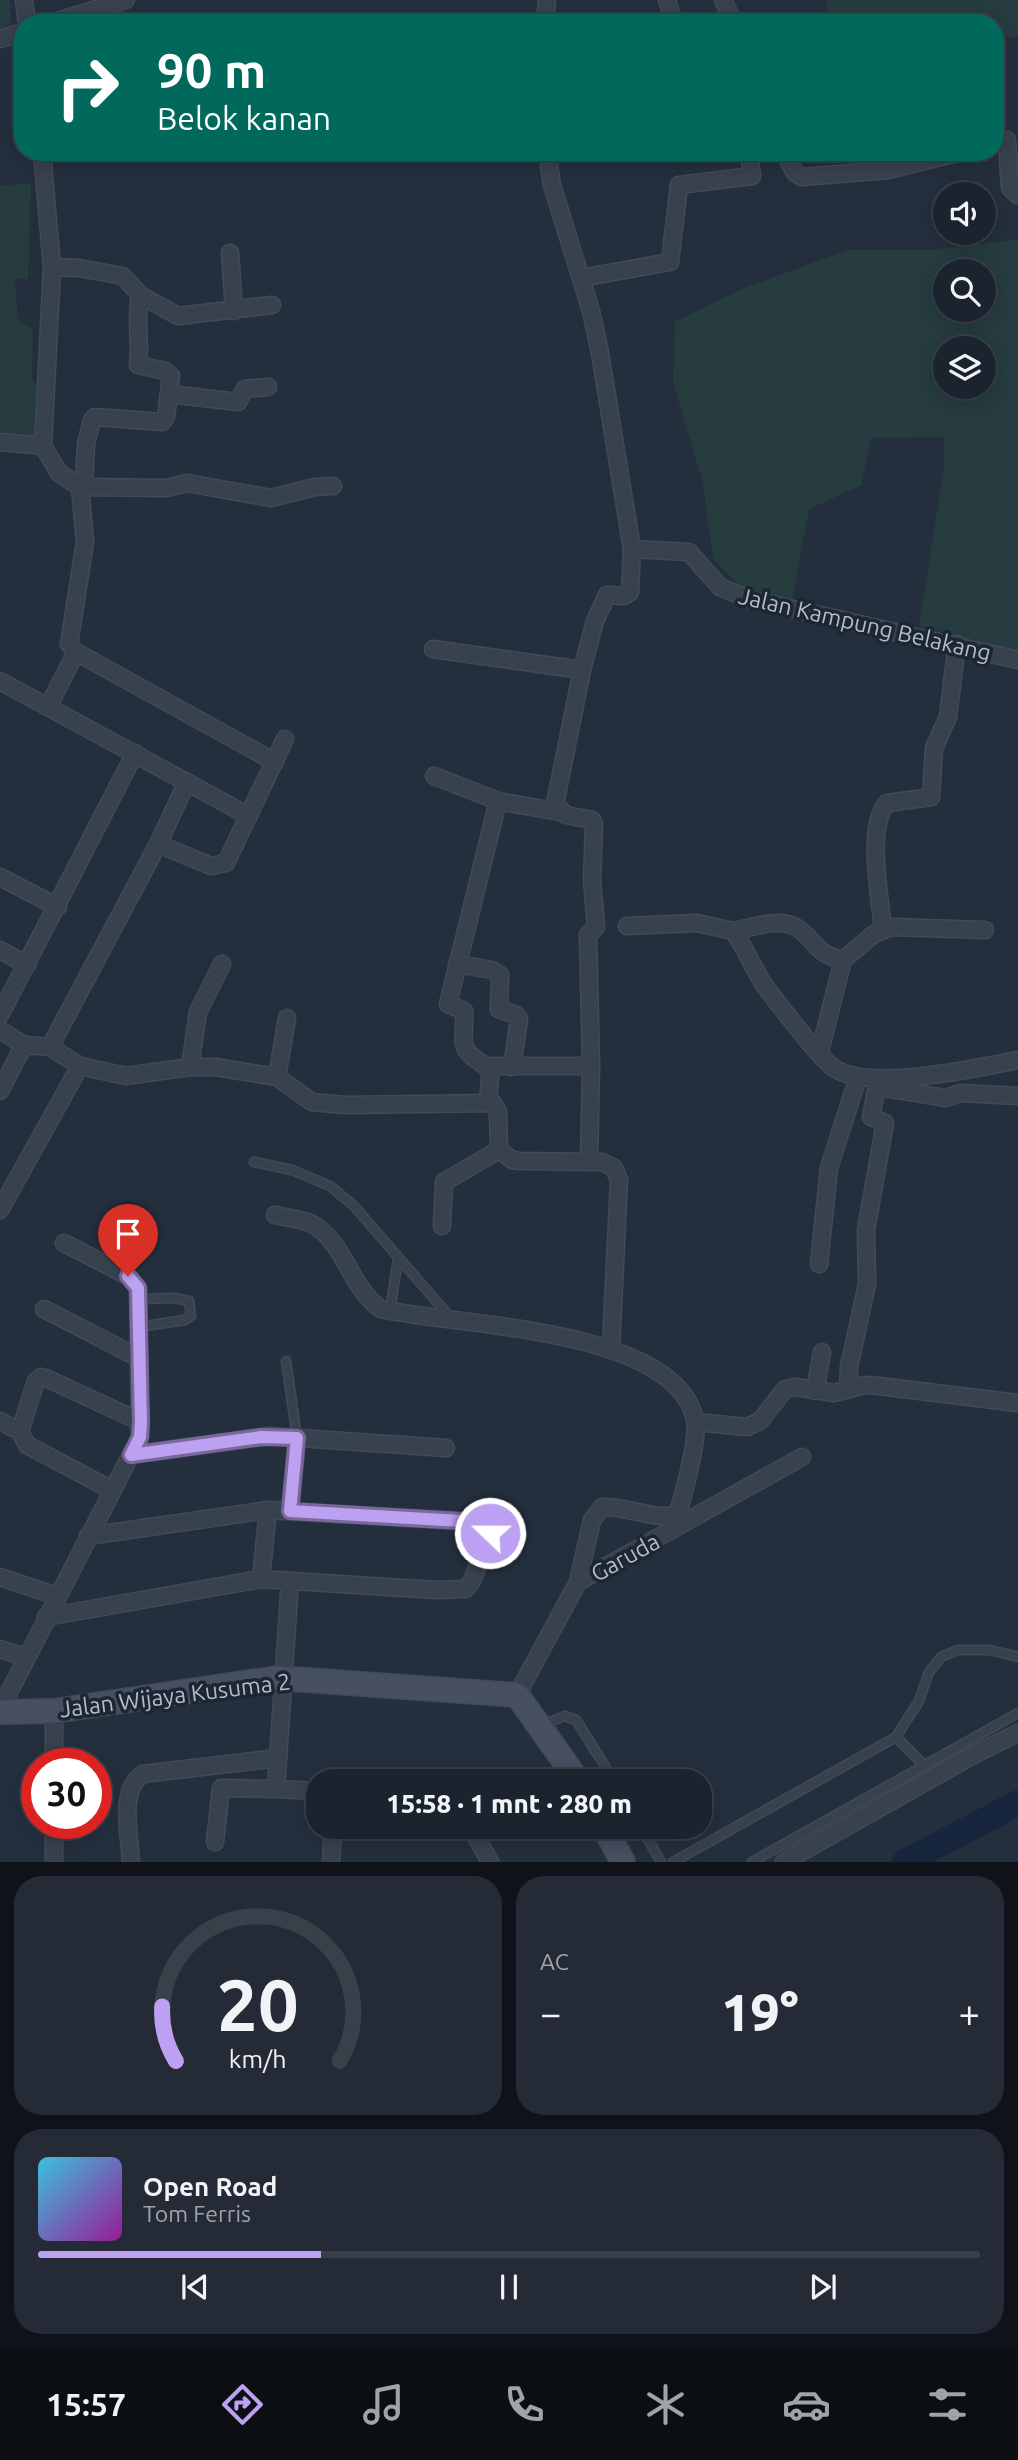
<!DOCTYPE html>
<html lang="id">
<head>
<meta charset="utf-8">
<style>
	:root { --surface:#1b232e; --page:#242b36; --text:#f1f3f6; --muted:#a0a4aa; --line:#39404a; --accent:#bca0f2 }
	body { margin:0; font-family:Ubuntu,sans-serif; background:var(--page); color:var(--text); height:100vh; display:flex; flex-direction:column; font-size:26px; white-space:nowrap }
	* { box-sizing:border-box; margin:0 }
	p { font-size:23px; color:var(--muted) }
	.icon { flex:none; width:38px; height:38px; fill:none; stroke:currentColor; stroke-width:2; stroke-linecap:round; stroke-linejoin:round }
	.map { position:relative; height:1862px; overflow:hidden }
	.sheet { display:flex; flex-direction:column; gap:14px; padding:14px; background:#0f1319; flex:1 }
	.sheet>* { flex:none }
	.guide { position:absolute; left:14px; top:14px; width:990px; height:147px; border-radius:28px; box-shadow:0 4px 18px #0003,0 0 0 2px var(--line); background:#00695c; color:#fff; overflow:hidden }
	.controls { position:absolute; left:933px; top:182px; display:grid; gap:14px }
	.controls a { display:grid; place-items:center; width:63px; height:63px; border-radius:50%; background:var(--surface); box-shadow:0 4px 18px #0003,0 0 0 2px var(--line); font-size:35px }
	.speed { position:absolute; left:21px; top:1748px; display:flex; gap:14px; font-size:35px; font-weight:700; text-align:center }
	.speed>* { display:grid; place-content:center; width:91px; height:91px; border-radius:50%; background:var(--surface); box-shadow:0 4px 18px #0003,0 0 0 2px var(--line); line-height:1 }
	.speed .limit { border:10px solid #d22; background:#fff; color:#111 }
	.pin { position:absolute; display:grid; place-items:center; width:60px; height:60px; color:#fff; margin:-72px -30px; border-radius:50% 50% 50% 0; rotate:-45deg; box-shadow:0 0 7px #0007 }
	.pin .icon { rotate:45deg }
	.me { position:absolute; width:77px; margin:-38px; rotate:292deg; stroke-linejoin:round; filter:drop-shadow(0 0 5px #0008) }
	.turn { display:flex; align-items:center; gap:24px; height:147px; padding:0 28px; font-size:32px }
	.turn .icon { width:91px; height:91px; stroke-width:2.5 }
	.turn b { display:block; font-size:49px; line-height:60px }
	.big { font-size:52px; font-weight:800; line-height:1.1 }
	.sheet .widget { flex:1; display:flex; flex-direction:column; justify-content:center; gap:10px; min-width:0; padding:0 24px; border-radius:28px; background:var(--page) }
	.sheet .dial { align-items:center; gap:0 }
	.dial svg { height:182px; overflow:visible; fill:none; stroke:var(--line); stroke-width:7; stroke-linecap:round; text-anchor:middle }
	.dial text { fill:var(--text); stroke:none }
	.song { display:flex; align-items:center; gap:21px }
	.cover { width:84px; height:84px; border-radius:10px; background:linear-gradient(135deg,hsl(190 70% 55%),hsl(300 70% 35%)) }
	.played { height:7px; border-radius:4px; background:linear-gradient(90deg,var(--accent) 30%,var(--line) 30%) }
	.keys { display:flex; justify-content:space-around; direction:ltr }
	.heat { display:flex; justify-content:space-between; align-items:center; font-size:38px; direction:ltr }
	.sheet .tiles { flex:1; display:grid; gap:14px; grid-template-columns:1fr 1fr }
	.widget:last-child { grid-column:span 2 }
	.trip { position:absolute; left:306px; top:1769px; width:406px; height:70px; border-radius:28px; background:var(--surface); box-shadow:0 4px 18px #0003,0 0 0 2px var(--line); font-weight:800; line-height:70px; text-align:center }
	.tabs { display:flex; height:112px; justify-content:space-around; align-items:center; background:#0b0e12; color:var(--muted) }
	.tabs .icon { width:49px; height:49px }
	.tabs .on { color:var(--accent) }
	.tabs b { font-size:32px; color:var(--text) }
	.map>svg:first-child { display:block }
	.green { fill:#263c3f; fill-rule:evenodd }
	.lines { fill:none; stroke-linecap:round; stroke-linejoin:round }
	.river { stroke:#17263c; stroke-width:26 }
	.lane-casing { stroke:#414a57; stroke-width:11 }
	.street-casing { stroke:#414a57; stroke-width:19 }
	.secondary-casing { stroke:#414a57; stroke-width:26 }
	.lane { stroke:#38414e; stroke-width:8 }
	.street { stroke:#38414e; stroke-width:16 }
	.secondary { stroke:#465061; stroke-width:23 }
	.route-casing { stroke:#7a689d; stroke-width:18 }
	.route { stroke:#bca0f2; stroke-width:12 }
	.labels { text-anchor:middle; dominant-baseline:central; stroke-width:7; stroke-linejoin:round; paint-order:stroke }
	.street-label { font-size:23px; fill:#b4bcc9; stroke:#1d2633 }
</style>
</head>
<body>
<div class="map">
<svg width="1018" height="1862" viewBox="0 0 1018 1862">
	<rect width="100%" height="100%" fill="#242f3e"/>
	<g class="green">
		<polygon points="0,0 10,0 12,29 0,32"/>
		<polygon points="827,0 1018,0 1018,37 996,37 996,23 828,23"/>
		<polygon points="31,184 28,279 15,278 18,321 33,329 32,377 36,387 33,447 0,444 0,185"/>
		<path d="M1018,239v413l-99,-26 25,-158v-31l-73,1 -10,47 -52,24 -17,91 -51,-13 -28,-28 -10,-76 -30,-101 2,-60 67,-33 105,-39h83zM945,271h39v39h-39zM945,348h39v39h-39z"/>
	</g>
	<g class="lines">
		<polyline class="river" points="905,1862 1018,1803"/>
		<g class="lane-casing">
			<g id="lane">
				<polyline points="254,1162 292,1170 330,1186 354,1206 450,1317"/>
				<polyline points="390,1311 398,1259"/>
				<polyline points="138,1327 185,1320 191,1316 189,1301 175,1298 139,1299"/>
				<polyline points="286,1361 297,1437"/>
				<polyline points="542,1725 565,1716 576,1720 615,1782"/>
				<polyline points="896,1737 924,1765"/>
				<polyline points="641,1827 661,1862"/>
				<polyline points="673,1862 896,1737 919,1701 929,1672 941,1657 958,1650 990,1650 1018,1657"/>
				<polyline points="752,1862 1018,1713"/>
			</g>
		</g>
		<g class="street-casing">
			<g id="street">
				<polyline points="24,0 27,23"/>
				<polyline points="667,0 674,23"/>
				<polyline points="723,0 734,23"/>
				<polyline points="51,23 126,0"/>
				<polyline points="545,23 547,0"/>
				<polyline points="0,39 23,32"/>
				<polyline points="996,143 1007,140 1010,188 1018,195"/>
				<polyline points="42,152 52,267 43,446 59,473 80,487 85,542 69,644 76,652"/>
				<polyline points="547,152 552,185 591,311 600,353 632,549 689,552 720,587 749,599 1018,660"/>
				<polyline points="784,152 795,173 802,177 888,170 961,152"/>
				<polyline points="230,253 234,311"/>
				<polyline points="52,267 79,268 123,276 140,295 178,316 272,305"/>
				<polyline points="581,278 670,262 679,185 752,176 749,152"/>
				<polyline points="169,394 238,402 245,389 268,387"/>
				<polyline points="0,442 43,446"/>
				<path d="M84,486l2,-42 6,-24 3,-3 67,5 4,-5 5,-41 -6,-5 -27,-6c3,-24 -3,-46 2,-70"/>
				<polyline points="80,487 166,488 187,483 271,498 315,487 333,486"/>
				<polyline points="433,649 582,670"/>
				<polyline points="0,681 249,816"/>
				<polyline points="48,707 76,652 275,762"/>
				<polyline points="434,776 498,801 560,812"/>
				<polyline points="158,844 187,782"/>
				<polyline points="0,877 58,907"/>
				<path d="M627,926l70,-3 36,8c13,17 20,38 32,55 12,16 55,73 69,82 34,24 144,0 184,-8"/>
				<path d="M883,929c-3,-32 -17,-102 4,-126l44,-6 3,-49 14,-31 9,-73"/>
				<path d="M733,931c17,-3 44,-13 61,-5 21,10 18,28 49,34"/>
				<polyline points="0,950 27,965"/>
				<polyline points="457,964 492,970 500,975 499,1009 516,1015 519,1019 512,1067"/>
				<polyline points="0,1015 135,753"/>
				<polyline points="0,1030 24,1045 50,1047 80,1066 126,1076 190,1067 215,1067 277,1077 312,1102 345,1105 493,1103 498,1112 499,1150 512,1160 520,1161 602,1162 614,1168 619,1180 611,1348"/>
				<polyline points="50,1047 158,844 211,866 226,863 285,739"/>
				<polyline points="820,1051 843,960 874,934 892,927 985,930"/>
				<polyline points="190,1067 198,1012 222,964"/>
				<path d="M489,1068c-35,-21 -23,-23 -25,-57l-16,-7 50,-203"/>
				<polyline points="277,1077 287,1018"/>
				<polyline points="0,1091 24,1045"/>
				<polyline points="488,1101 491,1066 591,1066 588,935 596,927 592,880 594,824 592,820 566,815 555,804 582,670 595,621 607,595 624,596 630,592 632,549"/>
				<polyline points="589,1162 591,1066"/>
				<polyline points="0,1210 80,1066"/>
				<path d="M275,1215c12,3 27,4 37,9 33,18 38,64 69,85 74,17 295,18 314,111 4,18 -12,77 -18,95 -24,5 -50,-9 -75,-8l-10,13 -14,62"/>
				<polyline points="442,1226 444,1182 499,1150"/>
				<polyline points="819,1264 829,1168 858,1077"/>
				<polyline points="44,1309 139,1358"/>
				<polyline points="848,1389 849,1367 867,1284 866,1230 885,1123 871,1117 876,1091 884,1088 945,1098 961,1093 1018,1096"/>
				<polyline points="815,1391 822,1352"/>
				<polyline points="0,1421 13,1428"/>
				<polyline points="696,1422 747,1427 760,1421 785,1389 796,1387 834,1393 865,1385 879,1386 1018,1403"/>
				<polyline points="131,1455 270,1436 446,1448"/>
				<polyline points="112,1490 27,1445 20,1431 36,1381 41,1377 48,1379 141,1422"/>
				<polygon points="268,1510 478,1522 485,1524 490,1533 472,1581 466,1589 435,1590 261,1579"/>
				<polyline points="290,1511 297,1438"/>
				<polyline points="88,1536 268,1510"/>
				<polyline points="0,1577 57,1596"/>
				<polyline points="290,1581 276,1789 318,1791"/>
				<polyline points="46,1617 261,1579"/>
				<polyline points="0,1649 25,1657"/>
				<polyline points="517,1695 578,1582 802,1457"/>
				<polyline points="0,1710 140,1437 138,1288 128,1276 64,1243"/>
				<polyline points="54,1711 54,1764"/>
				<polyline points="54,1824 54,1862"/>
				<polyline points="471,1827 490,1862"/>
				<polyline points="477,1838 496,1827"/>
				<polyline points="215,1842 221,1788 276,1789"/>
				<path d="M131,1862c-1,-26 -13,-72 12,-88l135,-16"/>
				<polyline points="331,1862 333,1827"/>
				<polyline points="784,1862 975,1754 1018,1733"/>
			</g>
		</g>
		<g class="secondary-casing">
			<g id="secondary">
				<polyline points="0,1712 54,1711 278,1678 517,1695 579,1782"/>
				<polyline points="604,1827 623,1862"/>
			</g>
		</g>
		<use href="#lane" class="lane"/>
		<use href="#street" class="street"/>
		<use href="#secondary" class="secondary"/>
	</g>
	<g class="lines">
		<g class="route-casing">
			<polyline id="route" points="128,1276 138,1288 141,1422 140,1437 131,1455 261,1437 297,1438 290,1511 478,1522 485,1524 490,1533"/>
		</g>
		<use href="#route" class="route"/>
	</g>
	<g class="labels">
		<g class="street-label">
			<text transform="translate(865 624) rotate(13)">Jalan Kampung Belakang</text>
			<text transform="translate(625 1557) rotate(-29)">Garuda</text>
			<text transform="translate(175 1695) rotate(-7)">Jalan Wijaya Kusuma 2</text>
		</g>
	</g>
</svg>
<div class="controls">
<a><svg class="icon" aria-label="sound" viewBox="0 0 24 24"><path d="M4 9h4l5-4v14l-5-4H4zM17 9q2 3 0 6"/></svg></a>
<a><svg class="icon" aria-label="search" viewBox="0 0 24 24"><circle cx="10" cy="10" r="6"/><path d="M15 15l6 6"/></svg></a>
<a><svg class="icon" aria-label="layers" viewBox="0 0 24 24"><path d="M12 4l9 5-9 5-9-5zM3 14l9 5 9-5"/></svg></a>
</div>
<div class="speed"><div class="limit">30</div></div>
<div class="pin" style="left:128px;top:1276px;background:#d93025"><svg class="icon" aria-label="arrive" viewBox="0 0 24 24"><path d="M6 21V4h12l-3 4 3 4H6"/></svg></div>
<svg class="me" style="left:490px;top:1533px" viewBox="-20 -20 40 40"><circle r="17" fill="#bca0f2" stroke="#fff" stroke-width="3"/><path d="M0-11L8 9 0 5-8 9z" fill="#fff"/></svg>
<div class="trip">15:58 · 1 mnt · 280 m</div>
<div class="guide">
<div class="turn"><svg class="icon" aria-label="right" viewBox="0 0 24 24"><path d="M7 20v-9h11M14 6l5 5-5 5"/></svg><div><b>90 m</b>Belok kanan</div></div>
</div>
</div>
<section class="sheet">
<div class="tiles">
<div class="widget dial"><svg viewBox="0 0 100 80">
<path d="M14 69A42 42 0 1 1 86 69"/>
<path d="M14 69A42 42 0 0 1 8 45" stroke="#bca0f2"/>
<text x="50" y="56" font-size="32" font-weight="700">20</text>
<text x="50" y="72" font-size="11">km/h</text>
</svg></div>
<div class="widget"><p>AC</p>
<div class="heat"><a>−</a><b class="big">19°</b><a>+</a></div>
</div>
<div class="widget">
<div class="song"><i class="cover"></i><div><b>Open Road</b><p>Tom Ferris</p></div></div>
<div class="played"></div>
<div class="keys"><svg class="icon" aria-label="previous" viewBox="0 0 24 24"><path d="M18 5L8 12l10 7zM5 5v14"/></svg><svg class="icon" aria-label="pause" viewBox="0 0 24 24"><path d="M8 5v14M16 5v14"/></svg><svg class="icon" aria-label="next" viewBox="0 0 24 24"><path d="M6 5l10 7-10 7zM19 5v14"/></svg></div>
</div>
</div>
</section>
<nav class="tabs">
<b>15:57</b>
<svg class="icon on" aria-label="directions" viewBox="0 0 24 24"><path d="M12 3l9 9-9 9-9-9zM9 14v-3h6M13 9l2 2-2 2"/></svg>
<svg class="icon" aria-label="music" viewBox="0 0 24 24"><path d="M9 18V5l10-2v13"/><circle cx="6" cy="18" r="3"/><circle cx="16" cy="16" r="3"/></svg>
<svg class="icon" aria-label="phone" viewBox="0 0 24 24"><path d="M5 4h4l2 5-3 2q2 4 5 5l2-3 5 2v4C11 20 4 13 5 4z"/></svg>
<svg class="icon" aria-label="climate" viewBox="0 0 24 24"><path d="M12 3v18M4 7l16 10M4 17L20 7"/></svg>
<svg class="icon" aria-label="car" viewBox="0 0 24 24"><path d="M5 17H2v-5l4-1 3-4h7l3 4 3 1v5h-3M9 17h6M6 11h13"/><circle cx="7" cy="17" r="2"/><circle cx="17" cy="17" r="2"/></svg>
<svg class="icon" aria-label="filters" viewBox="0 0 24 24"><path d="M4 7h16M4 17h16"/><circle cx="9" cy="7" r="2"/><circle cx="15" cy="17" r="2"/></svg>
</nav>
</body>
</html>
